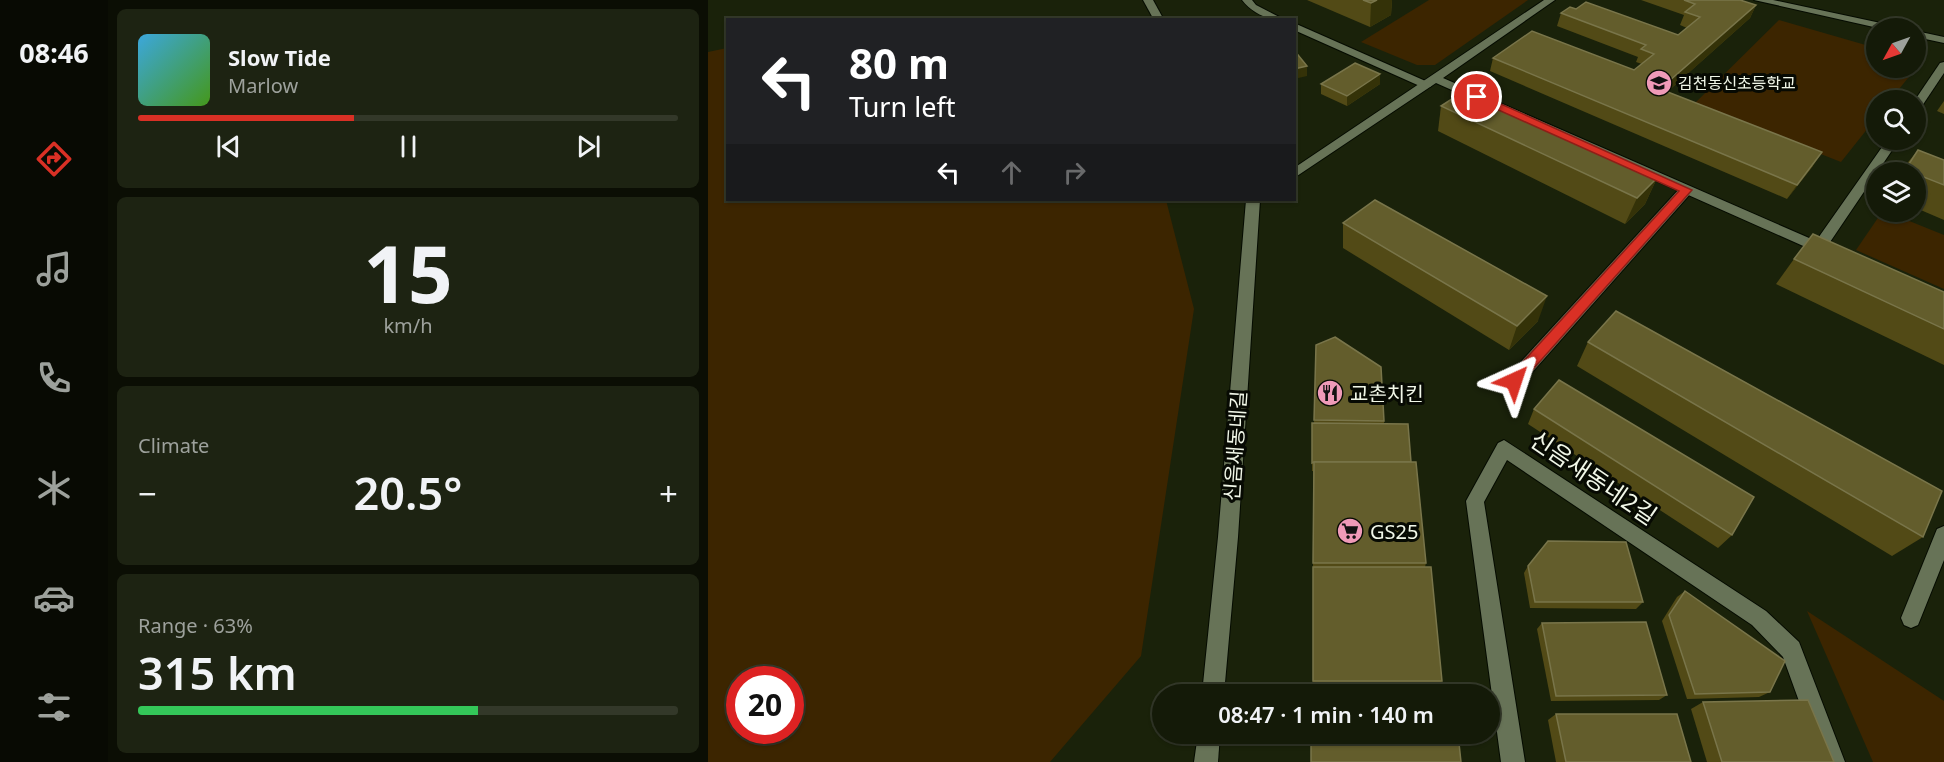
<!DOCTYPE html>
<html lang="en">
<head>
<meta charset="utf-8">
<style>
	:root { --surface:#141a08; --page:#1d2312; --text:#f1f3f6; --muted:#9da19c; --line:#333829; --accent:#d93025 }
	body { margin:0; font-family:"Noto Sans","Noto Sans KR",sans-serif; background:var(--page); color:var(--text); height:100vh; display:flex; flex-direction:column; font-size:22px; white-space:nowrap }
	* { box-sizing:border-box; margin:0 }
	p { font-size:20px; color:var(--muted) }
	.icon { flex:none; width:33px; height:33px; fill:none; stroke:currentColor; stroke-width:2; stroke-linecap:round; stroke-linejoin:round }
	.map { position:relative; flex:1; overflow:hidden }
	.sheet { display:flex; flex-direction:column; gap:9px; padding:9px; background:#0b0e04; width:600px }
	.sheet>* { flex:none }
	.hud { position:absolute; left:18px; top:18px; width:570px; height:183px; border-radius:0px; box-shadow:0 2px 4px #0004,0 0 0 2px var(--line); background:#202124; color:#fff; overflow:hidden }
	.needle { width:39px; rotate:230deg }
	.buttons { position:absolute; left:1158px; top:18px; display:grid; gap:12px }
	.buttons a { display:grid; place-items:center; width:60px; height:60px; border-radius:50%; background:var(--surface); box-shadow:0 2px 4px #0004,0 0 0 2px var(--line); font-size:30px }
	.speed { position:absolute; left:18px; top:666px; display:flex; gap:12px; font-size:30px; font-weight:700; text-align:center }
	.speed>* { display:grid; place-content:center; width:78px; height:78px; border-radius:50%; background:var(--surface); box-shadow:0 2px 4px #0004,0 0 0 2px var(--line); line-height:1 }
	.speed .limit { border:9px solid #d22; background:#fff; color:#111 }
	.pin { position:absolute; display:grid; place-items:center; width:51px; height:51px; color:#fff; margin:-26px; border:3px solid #fff; border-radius:50%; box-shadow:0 2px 6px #0007 }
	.me { position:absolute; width:66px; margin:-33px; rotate:42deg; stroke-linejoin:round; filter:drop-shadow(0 0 4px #0008) }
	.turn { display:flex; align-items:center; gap:21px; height:126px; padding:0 24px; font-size:27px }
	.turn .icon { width:78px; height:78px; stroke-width:2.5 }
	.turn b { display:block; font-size:42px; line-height:51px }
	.lanes { display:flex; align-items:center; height:57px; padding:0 24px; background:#0003; justify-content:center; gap:30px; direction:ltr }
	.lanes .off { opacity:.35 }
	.big { font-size:45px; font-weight:600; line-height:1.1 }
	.sheet .widget { flex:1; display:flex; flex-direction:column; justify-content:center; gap:9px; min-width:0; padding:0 21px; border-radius:9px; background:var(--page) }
	.sheet .dial { align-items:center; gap:0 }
	.dial b { font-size:78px; line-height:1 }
	.song { display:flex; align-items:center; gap:18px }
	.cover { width:72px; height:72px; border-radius:9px; background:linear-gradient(135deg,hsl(200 70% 55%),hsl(100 70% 35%)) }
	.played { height:6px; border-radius:3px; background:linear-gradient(90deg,var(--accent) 40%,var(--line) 40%) }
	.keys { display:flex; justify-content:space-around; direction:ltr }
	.heat { display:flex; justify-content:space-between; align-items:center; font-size:33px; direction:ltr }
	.charge { height:9px; border-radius:4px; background:linear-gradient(90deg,#34c759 63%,var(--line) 0) }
	.trip { position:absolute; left:444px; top:684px; width:348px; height:60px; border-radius:30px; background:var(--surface); box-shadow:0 2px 4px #0004,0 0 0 2px var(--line); font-weight:600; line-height:60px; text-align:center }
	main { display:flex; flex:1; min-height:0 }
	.tab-bar { display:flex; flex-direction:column; width:108px; justify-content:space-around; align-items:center; background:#080a03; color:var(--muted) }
	.tab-bar .icon { width:42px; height:42px }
	.tab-bar .selected { color:var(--accent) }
	.tab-bar b { font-size:27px; color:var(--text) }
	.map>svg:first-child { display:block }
	.green { fill:#3c2500; fill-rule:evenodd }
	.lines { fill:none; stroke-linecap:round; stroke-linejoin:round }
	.service-casing { stroke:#050b00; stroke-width:2 }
	.minor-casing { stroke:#050b00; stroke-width:2 }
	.tertiary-casing { stroke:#050b00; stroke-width:2 }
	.service { fill:#677357; fill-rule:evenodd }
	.minor { fill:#677357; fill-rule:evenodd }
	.tertiary { fill:#677357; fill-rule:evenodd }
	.wall { fill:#524a16 }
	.shaded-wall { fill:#343208 }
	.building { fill:#635d2c; stroke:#79754a; stroke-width:1.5 }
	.route { fill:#d93025; stroke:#8d1f18; stroke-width:1.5 }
	.labels { text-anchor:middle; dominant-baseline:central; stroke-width:6; stroke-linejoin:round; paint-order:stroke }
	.far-poi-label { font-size:16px; fill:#f1f7e8; stroke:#070a03; text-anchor:start }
	.poi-label { font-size:20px; fill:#f1f7e8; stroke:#070a03; text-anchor:start }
	.street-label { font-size:20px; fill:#f1f7e8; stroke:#070a03 }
	.near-street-label { font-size:24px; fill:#f1f7e8; stroke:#070a03 }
</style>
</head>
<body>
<main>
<nav class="tab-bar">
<b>08:46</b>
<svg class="icon selected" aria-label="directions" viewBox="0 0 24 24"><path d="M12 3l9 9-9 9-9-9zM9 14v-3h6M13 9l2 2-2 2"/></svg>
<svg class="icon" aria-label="music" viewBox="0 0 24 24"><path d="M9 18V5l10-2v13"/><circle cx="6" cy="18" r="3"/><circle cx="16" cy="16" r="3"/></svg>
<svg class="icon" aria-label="phone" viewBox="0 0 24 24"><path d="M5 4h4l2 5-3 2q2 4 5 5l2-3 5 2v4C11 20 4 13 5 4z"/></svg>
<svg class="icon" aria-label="climate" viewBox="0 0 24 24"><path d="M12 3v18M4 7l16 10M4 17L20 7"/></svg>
<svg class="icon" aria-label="car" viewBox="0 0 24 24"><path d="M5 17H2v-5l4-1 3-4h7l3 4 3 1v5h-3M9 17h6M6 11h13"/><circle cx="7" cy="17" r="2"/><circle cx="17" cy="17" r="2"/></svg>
<svg class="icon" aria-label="filters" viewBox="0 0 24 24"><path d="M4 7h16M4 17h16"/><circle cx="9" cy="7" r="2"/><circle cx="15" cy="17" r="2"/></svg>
</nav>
<section class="sheet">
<div class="widget">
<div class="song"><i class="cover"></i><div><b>Slow Tide</b><p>Marlow</p></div></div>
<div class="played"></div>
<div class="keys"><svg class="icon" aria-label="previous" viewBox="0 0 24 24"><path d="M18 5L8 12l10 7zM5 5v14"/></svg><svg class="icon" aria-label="pause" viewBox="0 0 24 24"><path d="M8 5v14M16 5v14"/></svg><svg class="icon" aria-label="next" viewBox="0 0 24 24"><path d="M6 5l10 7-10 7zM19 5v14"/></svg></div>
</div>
<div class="widget dial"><b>15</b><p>km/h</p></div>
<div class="widget"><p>Climate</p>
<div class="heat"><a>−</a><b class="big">20.5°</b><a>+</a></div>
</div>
<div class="widget"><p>Range · 63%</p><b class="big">315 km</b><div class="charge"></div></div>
</section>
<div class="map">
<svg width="1236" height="762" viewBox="0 0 1236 762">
	<rect width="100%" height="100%" fill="#1a220a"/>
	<g class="green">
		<polygon points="721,0 820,0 727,65 709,65 653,42"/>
		<polygon points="1071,20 1168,48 1168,68 1208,68 1208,59 1214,61 1182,100 1168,100 1168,118 1133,162 986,104"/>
		<path d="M19,48l1,152h438l28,109 -53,347 -91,106h-342v-710zM32,680h50v50h-50z"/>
		<polygon points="1174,212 1179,212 1236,235 1236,289 1148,250"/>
		<polygon points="1099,611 1236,701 1236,762 1165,762"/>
	</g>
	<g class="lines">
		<g class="service-casing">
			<g id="service">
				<path d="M534,0h10l4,5 29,15c-17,0 -32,-6 -43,-20z"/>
				<polygon points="586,23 722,83 724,85 722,87 714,87 586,30"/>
				<polygon points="978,186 985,190 983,193 812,386 806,388 800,386 798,381 800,376 973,187"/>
				<polygon points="1236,526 1236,560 1210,625 1203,628 1196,625 1193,618 1229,529"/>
			</g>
		</g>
		<g class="minor-casing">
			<g id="minor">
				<polygon points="836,0 847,0 735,78 1108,241 1179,140 1191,140 1116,251 1111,253 728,83 586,178 586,168"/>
				<polygon points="1236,62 1236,73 1212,109 1208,110 1207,100 1232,63"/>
				<polygon points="796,440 1058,611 1091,642 1137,762 1113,762 1075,657 1044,625 799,460 776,502 817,762 793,762 758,501 790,443"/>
			</g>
		</g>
		<g class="tertiary-casing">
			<g id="tertiary">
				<polygon points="435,0 445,0 456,20 446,20"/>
				<polygon points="1046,0 1065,0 1182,25 1187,28 1170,28"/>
				<polygon points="1208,31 1236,37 1236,43 1208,37"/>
				<polygon points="538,200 552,200 530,537 516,694 494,694 510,537"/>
				<polygon points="490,734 512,734 510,762 486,762"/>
			</g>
		</g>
		<use href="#service" class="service"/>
		<use href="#minor" class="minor"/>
		<use href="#tertiary" class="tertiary"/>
	</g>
	<g class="wall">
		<polygon points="599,0 684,0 683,15 662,27"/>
		<polygon points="933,0 1032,0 1048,5 1042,18 959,92 1105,166 1079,199 782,71 785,58 926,70 934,64 928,62 930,57 849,26 853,13 868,9 970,35 979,28 972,25 976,15"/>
		<polygon points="672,74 672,84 639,106 613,94 613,84"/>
		<polygon points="1236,101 1236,114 1229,111"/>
		<polygon points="733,106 949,178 937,204 917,224 730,131"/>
		<polygon points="1210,150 1236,160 1236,220 1208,208 1208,172 1192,172"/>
		<polygon points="635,223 830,321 801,350 635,248"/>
		<polygon points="1086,259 1236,292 1236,365 1068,284"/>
		<polygon points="880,342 1215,537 1184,556 869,366"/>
		<polygon points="608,345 676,421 676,424 703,462 718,563 717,567 734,681 732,685 605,684 605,471 604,471 604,463 606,423"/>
		<polygon points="826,409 1024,535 1010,548 820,424"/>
		<polygon points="820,566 935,602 928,609 822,608 816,573"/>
		<polygon points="977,591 1062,692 1051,697 979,699 954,621 969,597"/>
		<polygon points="834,623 959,695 951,700 843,701 829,629"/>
		<polygon points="995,702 1126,762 999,762 983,709"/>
		<polygon points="848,714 983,762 848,762 840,720"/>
	</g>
	<g class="shaded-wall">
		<polygon points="669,0 684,0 683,15 662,27 663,3"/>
		<polygon points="1048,5 1042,18 947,103 952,89"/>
		<polygon points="599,66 599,76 586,79 586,69"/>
		<polygon points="672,74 672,84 639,106 639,96"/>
		<polygon points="1114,152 1105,166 1079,199 1089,185"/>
		<polygon points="949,178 937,204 917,224 929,198"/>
		<polygon points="839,296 830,321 801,350 809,326"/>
	</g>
	<g class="building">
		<polygon points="655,0 669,0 663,3"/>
		<polygon points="976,0 1032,0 1048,5 952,89 1114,152 1089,185 785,58 824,31 926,70 946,54 933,49 938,45 853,13 862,7 868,9 878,2 970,35 992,17 977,12 987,4"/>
		<polygon points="586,50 599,66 586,69"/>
		<polygon points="647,63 672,74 639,96 613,84"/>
		<polygon points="756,91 949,178 929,198 733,106"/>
		<polygon points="1210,150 1236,160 1236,185 1208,174 1208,172 1203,172 1197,170"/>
		<polygon points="667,200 839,296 809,326 635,223"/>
		<polygon points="1105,234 1236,292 1236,329 1086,259"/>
		<polygon points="908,311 1234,491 1215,537 880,342"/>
		<polygon points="627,337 673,367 676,421 606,420 608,345"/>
		<polygon points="851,380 1046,497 1024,535 826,409"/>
		<polygon points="604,423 700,424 703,462 606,462 604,463"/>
		<polygon points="606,462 708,462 718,563 605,563"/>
		<polygon points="840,541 918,542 935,602 827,602 820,566"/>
		<polygon points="605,567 723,567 734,681 605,681"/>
		<polygon points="977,591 1077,661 1062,692 987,694 961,615"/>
		<polygon points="938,622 959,695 848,696 834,623"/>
		<polygon points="604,684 745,685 746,694 604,694"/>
		<polygon points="1100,700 1126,762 1014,762 995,702"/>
		<polygon points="848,714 969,714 983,762 858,762"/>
		<polygon points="603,734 750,734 753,762 603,762"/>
	</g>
	<polygon class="route" points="766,95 773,95 984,190 811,385 801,385 799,381 801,377 971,191 766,99"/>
	<defs>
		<g id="school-disc" transform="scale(1.35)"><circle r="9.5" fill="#ef9ab8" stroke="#070a03"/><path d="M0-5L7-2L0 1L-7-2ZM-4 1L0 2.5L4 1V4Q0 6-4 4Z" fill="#111"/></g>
		<g id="restaurant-disc" transform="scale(1.35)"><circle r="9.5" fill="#ef9ab8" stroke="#070a03"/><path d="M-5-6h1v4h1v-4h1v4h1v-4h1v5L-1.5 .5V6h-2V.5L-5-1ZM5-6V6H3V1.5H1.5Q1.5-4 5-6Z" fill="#111"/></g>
		<g id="supermarket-disc" transform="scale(1.35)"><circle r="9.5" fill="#ef9ab8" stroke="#070a03"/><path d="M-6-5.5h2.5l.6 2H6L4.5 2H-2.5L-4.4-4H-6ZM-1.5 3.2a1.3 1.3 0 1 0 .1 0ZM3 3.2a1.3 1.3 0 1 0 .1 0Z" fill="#111"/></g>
	</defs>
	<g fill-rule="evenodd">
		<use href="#school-disc" x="951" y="83"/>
		<use href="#restaurant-disc" x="622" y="393"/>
		<use href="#supermarket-disc" x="642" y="531"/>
	</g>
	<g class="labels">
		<g class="far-poi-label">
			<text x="970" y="83">김천동신초등학교</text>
		</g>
		<g class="poi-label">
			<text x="642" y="393">교촌치킨</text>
			<text x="662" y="531">GS25</text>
		</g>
		<g class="street-label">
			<text transform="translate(527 446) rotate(-86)">신음새동네길</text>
		</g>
		<g class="near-street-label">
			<text transform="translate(886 477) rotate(34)">신음새동네2길</text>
		</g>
	</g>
</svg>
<div class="buttons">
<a><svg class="needle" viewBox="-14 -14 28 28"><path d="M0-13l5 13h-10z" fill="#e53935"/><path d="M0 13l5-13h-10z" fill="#9da19c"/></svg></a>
<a><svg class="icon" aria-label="search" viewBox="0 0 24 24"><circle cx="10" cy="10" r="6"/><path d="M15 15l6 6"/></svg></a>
<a><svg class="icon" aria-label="layers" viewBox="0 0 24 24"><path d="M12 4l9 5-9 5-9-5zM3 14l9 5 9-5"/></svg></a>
</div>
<div class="speed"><div class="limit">20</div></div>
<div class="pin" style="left:769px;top:97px;background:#d93025"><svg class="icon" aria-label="arrive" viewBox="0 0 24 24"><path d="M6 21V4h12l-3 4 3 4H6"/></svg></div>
<svg class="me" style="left:806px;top:381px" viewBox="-20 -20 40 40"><path d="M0-17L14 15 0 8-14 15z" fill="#d93025" stroke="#fff" stroke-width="4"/></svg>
<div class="trip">08:47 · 1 min · 140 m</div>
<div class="hud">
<div class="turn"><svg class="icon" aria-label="left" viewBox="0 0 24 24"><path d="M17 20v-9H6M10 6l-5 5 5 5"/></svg><div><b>80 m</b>Turn left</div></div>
<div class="lanes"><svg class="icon" aria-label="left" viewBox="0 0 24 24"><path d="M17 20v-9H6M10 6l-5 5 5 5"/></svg><svg class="icon off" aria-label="ahead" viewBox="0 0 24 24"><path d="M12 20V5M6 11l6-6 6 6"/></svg><svg class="icon off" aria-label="right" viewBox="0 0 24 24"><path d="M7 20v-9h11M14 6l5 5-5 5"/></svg></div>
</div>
</div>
</main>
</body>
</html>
